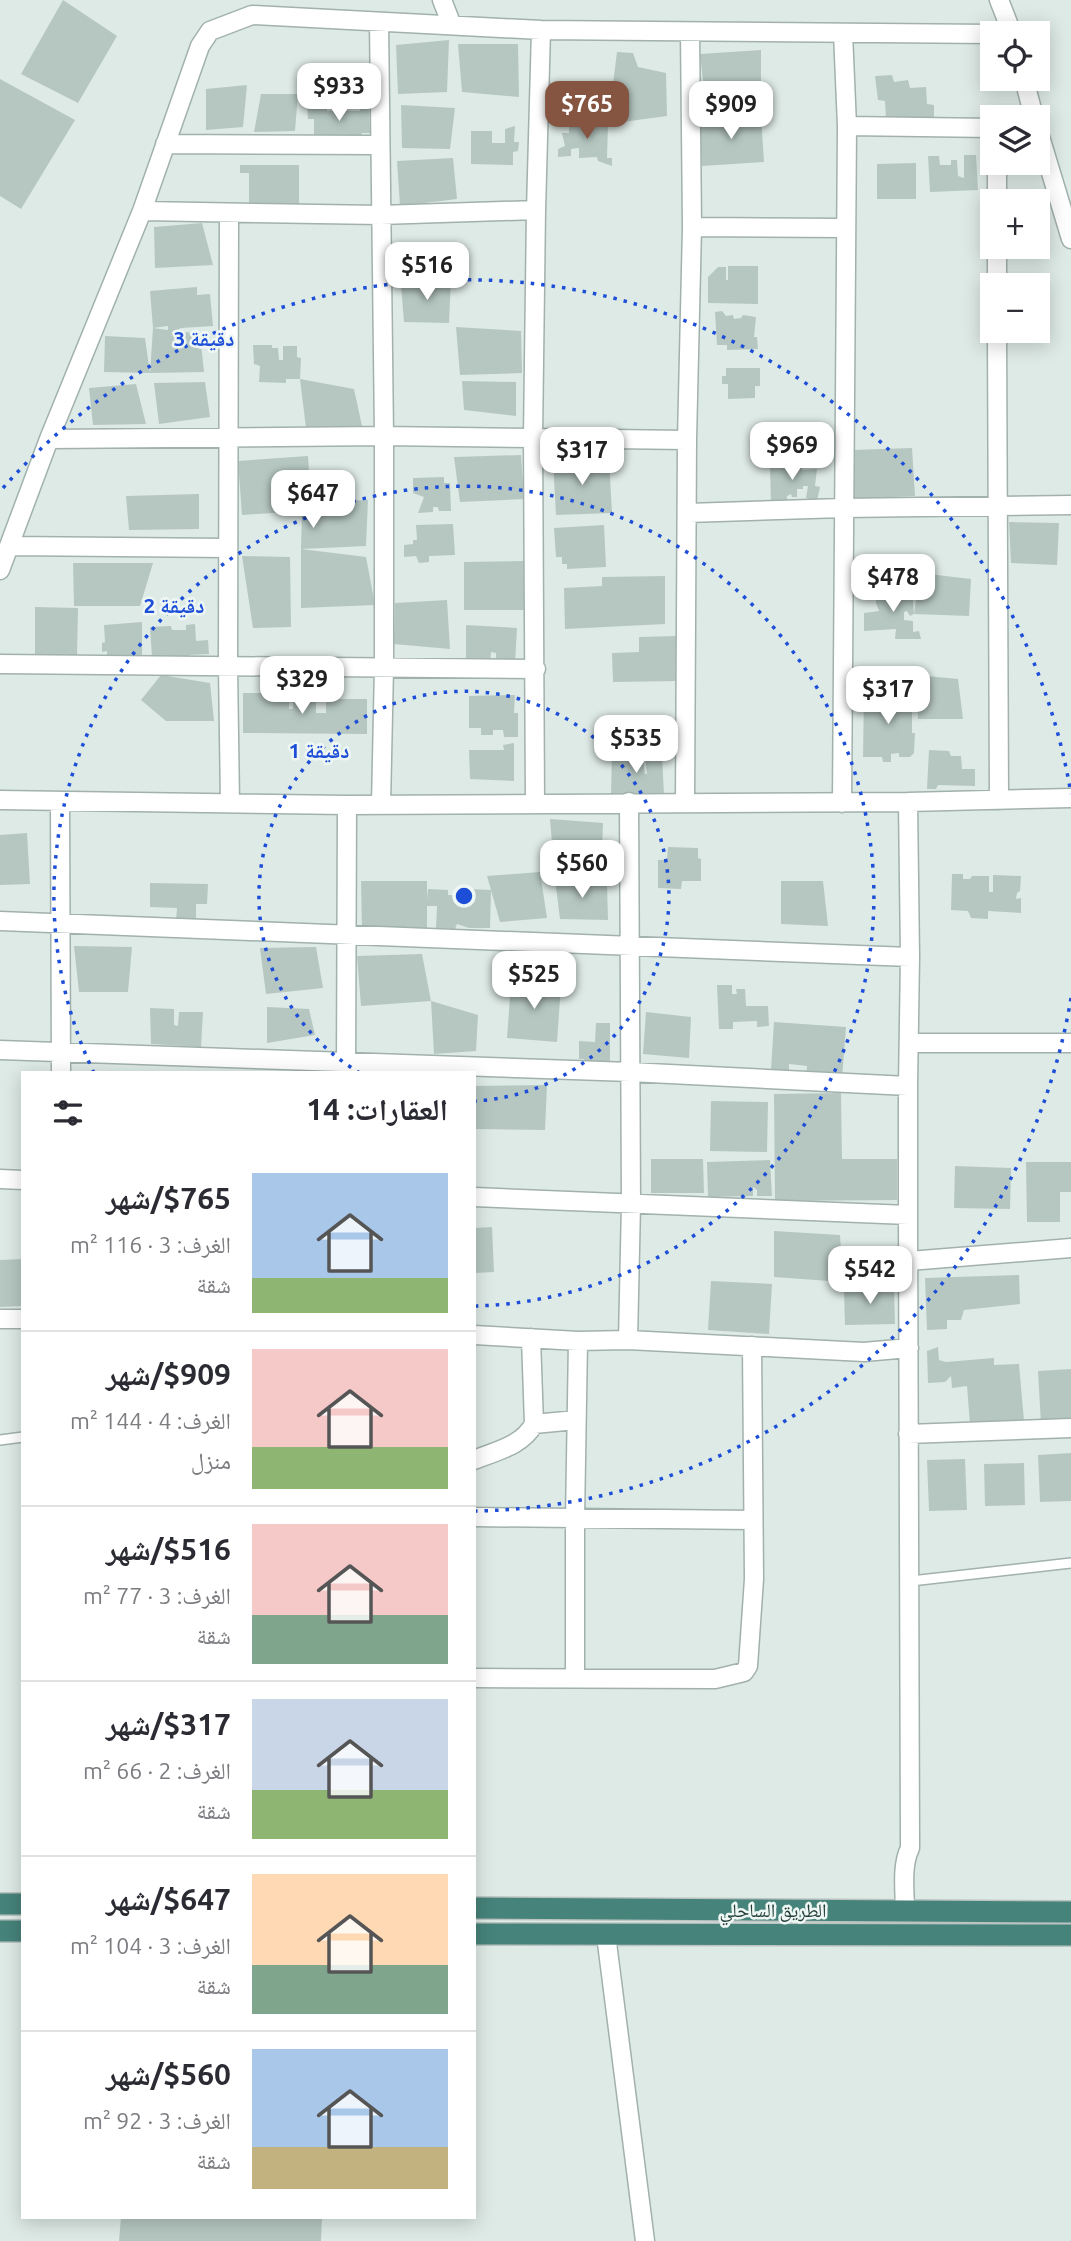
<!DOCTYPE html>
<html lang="ar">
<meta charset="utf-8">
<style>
body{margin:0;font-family:Ubuntu,"Noto Naskh Arabic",sans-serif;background:#f7f7f7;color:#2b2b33;direction:rtl;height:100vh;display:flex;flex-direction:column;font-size:26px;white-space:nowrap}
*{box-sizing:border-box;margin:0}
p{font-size:23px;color:#7c7c81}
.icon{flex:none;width:38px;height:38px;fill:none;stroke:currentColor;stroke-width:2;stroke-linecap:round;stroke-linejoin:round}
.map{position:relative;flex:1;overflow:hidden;direction:ltr}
.sheet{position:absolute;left:21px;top:1071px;width:455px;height:1148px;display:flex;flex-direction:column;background:#fff;border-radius:0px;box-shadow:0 4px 18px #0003;direction:rtl}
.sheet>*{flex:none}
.tools{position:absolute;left:980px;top:21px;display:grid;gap:14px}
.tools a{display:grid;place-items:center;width:70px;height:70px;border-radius:0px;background:#fff;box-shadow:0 4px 18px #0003;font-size:35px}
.price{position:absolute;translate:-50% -60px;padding:0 16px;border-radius:14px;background:#fff;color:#222;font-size:23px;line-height:46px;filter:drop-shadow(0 2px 4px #0008)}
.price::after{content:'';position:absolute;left:50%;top:42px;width:21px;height:16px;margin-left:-10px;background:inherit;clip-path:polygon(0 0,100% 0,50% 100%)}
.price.current{background:#855541;color:#fff}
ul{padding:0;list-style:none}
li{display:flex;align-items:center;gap:21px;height:175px;padding:0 28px}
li+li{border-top:2px solid #e1e1e2}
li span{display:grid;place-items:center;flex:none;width:196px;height:140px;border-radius:0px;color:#555}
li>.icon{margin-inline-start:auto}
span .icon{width:84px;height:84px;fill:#fffc;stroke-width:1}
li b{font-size:30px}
h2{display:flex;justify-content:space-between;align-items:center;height:84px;padding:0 28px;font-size:30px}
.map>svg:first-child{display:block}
.building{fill:#b6c7c2}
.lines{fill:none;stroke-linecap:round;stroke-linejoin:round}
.service-casing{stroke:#a1b1ad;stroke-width:12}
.minor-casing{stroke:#a1b1ad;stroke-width:21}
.trunk-casing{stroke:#bcc4c2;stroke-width:24}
.service{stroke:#fff;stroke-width:9}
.minor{stroke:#fff;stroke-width:18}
.trunk{stroke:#46837a;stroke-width:21}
.ring{fill:none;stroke:#1d4ed8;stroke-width:3.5;stroke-dasharray:3.5 7}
.labels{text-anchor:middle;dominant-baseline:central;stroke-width:5;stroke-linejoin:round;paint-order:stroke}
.street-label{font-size:19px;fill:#1f3935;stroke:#eef7f3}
.centre{fill:#1d4ed8;stroke:#eef7f3;stroke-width:3.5}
.ring-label{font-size:21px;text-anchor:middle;font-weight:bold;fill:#1d4ed8;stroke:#eef7f3;stroke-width:5;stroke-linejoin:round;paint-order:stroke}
</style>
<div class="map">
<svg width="1071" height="2241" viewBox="0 0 1071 2241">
<rect width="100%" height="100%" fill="#deeae6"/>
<path class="building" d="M63 0 117 36 78 103 21 74Z
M449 40 447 92 398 94 396 45Z
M458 44H518L519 97 462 92Z
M761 50V116L706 108 700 54Z
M617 52 633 53 638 67 666 73 667 116 608 124Z
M892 75 894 82 908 80 910 88 926 87 927 104 934 105V118L886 119 885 101 878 100 875 76Z
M0 79 75 120 21 209 0 196Z
M247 85 243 127 206 130V89Z
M261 94H298L295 131 254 132Z
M307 104H327V111H360L361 105 369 107 370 133H362L358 140 314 141V119H308Z
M401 105 455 108 450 149 402 148Z
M761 116 764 162 702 166 699 118Z
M569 122 608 124 607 158H612V166L598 161 597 157 579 158V148L571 149V156L558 157V149L565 146 562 133H569Z
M515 126 514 142H519L518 151 513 152V165L471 164V131H492V143H505V129Z
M964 155H976L978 190 930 192 928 156H939L940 165H951V160H957L958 176 964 178Z
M453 158 457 199 400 206 397 161Z
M916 163V199H877V164Z
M240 165H299V208H249V173H240Z
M202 223 213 265 155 268 154 227Z
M728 266H758V304L708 303V277L718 267H726V280H728Z
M451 279 449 323 404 322 401 285Z
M197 287V295L210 294 213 326 181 328 177 331 200 334 204 372 150 373 104 372 105 336 145 338 150 373 153 328 168 330V326L153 328 150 291Z
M722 311 726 316 733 315 734 319 741 318 743 315 756 317 754 337H757L758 349 727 350V345H717L715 312Z
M456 327 521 331 522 373 460 375Z
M253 345H272V348H278L279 360H283V346H297V357L301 358 300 379H286V383L259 382 260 366 254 364Z
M726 368H760V386H755V398L728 399V384H722V376H726Z
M300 379 354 389 362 426 306 428Z
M462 381 516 382V416L464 410Z
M205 382 210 417 159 424 154 383Z
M136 384 146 424 93 425 89 388Z
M912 448 915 496 851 499 852 450Z
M521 455 524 499 460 502 454 457Z
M308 456 311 502 368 500 366 546 301 549 366 557 375 605 301 608V549L302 511 242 515 238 461Z
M609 459 612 513 556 515 553 461Z
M802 464V470L817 469 815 486 820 487 817 501 806 498 808 486H803V489H797V497H792L791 494 787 496V503L771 504 770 465Z
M444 477V483H450L451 511H439L438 507H433V512L418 513 424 497 413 493V478Z
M199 494V529L129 530 126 496Z
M1009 522 1059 523 1057 565 1011 563Z
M453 524 455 555 429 556V562L419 563 416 556 404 557V545L413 544V540H417L416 525Z
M604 525 606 567 567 569V564H562V557H556L554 528Z
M242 556 290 557 291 627 253 628Z
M527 561 528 610H464V562Z
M73 563H153L140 606H74Z
M920 573 971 579 969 616 914 614Z
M665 576V624L565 629 564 588 602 586V577Z
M902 587 912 589 914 614 910 616 907 611 904 612V620L913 621V632L919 631 921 639H895L896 629 864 631V613L879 611 876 603V592L893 589 892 594 898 593V602H901Z
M447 600 450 649 394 644 395 603Z
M35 607 78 608 77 657 35 656Z
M142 622V659H107V651L102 652V643L105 642 104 625Z
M195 624 196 641 208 640 209 654 189 655V660L152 657 150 627 171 626 172 630H186V625Z
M466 625 517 628 515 664 496 663V653L491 652 490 665 466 667Z
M677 636 679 681 613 682 612 653 639 652V637Z
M161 675 210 683 214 721H166L141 700Z
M916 675 958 679 963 719H918Z
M243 693H289V709H293L294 701H316V713H326V699H367V734L243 733Z
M864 694 912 695V733H915L914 753 910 757H899V753L891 754V762H883L882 757H863Z
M515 695 514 713H518V737H504L503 730H493V735H481V728H469V696Z
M514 743V781L470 779 469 750H504L503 745Z
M612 750H628V757L643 759 645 774H647L645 755 662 754 664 795 635 794 634 798 611 797Z
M929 750 949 751 951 756H961L962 769H975V786L938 785 936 789H927Z
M550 819 603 823 601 873 555 879Z
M27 833 30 884 0 885V835Z
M668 847 698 848V858L701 859V881H682L681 889 658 888V860H667Z
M540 872 547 918 500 922 487 876Z
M952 874H963V879H970L972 876H989V892H993V875L1021 876 1020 891 1017 893 1016 899 1021 898V913L988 911V919L971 918 968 911 951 910Z
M555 879 607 884 608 920 560 919Z
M361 881H427V899L428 889 448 890V895L469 896V889L491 890 490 928H469L457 924 455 929 436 928 437 906H427V932L362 931Z
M781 881H823L828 926 781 924Z
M150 883 208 884 207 904H196V921H176L177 908 150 907Z
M74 946 132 947 128 992H79Z
M316 947 323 988 266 994 260 948Z
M422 954 431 1001 478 1015 476 1051 434 1054 431 1001 361 1006 357 956Z
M526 978 544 979V984L561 985 557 1042 507 1038 511 983 526 984Z
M717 985H732V994H737L736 989H745L746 1006H768L769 1026 757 1027V1021L733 1022V1029H719Z
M267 1007 309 1009 315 1035 267 1043Z
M150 1008 174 1009V1025L178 1026 179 1012H203L201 1047 151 1044Z
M646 1012 691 1017 689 1058 643 1054Z
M774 1022 846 1027 842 1078 806 1075 807 1066 789 1064V1072L771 1070Z
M596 1023H610V1065L584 1064V1059H579V1041L595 1042Z
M547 1085 545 1130 474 1129V1086Z
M841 1093 842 1159H897V1200L775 1201 774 1094Z
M711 1101 768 1102 767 1152 710 1151Z
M651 1159H703L704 1193H651Z
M770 1160 772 1196H757V1190L753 1187V1196L708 1197 707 1162Z
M1026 1162H1071V1192H1060V1222H1027Z
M955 1166 1011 1168 1010 1209 954 1208Z
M492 1227 494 1272 474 1273V1228Z
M774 1231 840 1235 843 1282 774 1277Z
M23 1259V1306L0 1307V1260Z
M1019 1275 1020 1304 964 1310 961 1320H947V1329L927 1330 925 1278Z
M711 1281 772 1284 769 1334 708 1330Z
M894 1288 895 1324 845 1325 844 1289Z
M938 1347 939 1360 946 1362 994 1358V1365L1019 1364 1024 1421 970 1425 967 1386 952 1388 951 1376 945 1382 928 1383 927 1351Z
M1071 1369V1422L1041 1424 1038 1371Z
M1071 1453V1501L1040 1502 1038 1455Z
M965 1459 967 1510 929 1511 927 1460Z
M1024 1463 1025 1505 985 1506 984 1464Z
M121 2217H322L321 2241H119Z"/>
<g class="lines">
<defs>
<path id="service" d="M0 1440 23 1437
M911 1581 1071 1563"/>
<path id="minor" d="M442 0 451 23
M999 0 1012 33
M379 22 384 436V667L381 805
M1024 79 1034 117
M847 126 992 128
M1038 130 1071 239
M165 144 379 145
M997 163V201
M142 211 380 215 536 210
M229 213 228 667 230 803
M692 227 845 228
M997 247V285
M997 331 999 800
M49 439 384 436 533 438 536 210 541 30
M688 513 843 508 1071 505
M9 546 228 548
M0 570 49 439 142 211 200 46 210 31 252 15 541 30 992 34
M0 664 536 669
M0 800 347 805
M60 802 61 1073
M685 802 687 440 692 227 690 32
M908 802 1071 798
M842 803 847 126 843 33
M535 804 533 438 687 440
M0 921 910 957
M909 1043H1071
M0 1050 630 1072 908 1086V1215
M346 1073 347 805 908 802 910 957 908 1086
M0 1179 23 1180
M474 1197 908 1215 910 1848C901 1866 905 1892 905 1912
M909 1261 1071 1248
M0 1319H23
M474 1335 578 1341 628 1340 864 1352 909 1348
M628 1340 631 1204 629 802
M534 1424 576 1420
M908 1434 1071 1428
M474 1460C496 1451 522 1446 534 1424L531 1338
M474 1517 753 1520
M474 1678 715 1679 744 1672 748 1666 754 1579 752 1346
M575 1678V1519L578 1341
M606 1935 645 2241"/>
<path id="trunk" d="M0 1904H23
M474 1908 1071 1912
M0 1931H23
M474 1934 1071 1935"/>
</defs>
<use href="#service" class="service-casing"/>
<use href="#minor" class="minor-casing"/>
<use href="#trunk" class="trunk-casing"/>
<use href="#service" class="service"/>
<use href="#minor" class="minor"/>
<use href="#trunk" class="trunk"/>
</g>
<g class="ring">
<path d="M360 1073A205 205 0 1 1 475 1101"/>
<path d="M94 1073A410 410 0 1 1 475 1306"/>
<path d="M1071 998A615 615 0 0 1 475 1511M3 488A615 615 0 0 1 1071 794"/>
</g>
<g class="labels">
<g class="street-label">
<text x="773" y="1910">الطريق الساحلي</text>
</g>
</g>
<circle cx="464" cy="896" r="10" class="centre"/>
<g class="ring-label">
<text x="204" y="346">3 دقيقة</text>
<text x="174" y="613">2 دقيقة</text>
<text x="319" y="758">1 دقيقة</text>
</g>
</svg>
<div class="tools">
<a><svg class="icon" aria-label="locate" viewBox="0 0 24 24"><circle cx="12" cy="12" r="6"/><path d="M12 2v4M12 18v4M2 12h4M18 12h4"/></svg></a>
<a><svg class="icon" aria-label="layers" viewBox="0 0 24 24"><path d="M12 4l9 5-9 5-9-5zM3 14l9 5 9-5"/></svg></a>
<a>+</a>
<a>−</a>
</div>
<b class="price" style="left:339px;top:123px">$933</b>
<b class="price current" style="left:587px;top:141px">$765</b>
<b class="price" style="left:731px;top:141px">$909</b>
<b class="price" style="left:427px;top:302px">$516</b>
<b class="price" style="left:792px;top:482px">$969</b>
<b class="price" style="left:582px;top:487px">$317</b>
<b class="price" style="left:313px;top:530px">$647</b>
<b class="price" style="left:893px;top:614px">$478</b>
<b class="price" style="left:302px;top:716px">$329</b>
<b class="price" style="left:888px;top:726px">$317</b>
<b class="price" style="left:636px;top:775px">$535</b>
<b class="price" style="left:582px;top:900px">$560</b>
<b class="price" style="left:534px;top:1011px">$525</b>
<b class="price" style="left:870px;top:1306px">$542</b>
<section class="sheet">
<h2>العقارات: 14<svg class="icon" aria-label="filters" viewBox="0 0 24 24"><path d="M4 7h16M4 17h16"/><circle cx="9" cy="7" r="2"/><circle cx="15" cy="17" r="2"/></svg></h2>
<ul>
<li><span style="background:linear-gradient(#a9c7e8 75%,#8fb573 0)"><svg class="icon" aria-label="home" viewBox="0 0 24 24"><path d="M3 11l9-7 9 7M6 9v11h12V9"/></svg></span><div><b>$765/شهر</b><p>الغرف: 3 · 116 m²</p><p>شقة</p></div></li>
<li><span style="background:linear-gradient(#f6c9c9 70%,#8fb573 0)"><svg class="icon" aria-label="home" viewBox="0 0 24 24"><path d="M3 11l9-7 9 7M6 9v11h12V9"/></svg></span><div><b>$909/شهر</b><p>الغرف: 4 · 144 m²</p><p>منزل</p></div></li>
<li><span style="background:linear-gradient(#f6c9c9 65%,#7fa58c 0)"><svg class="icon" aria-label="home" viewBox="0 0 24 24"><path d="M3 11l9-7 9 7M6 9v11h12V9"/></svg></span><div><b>$516/شهر</b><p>الغرف: 3 · 77 m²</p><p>شقة</p></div></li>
<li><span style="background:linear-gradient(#c9d6e8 65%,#8fb573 0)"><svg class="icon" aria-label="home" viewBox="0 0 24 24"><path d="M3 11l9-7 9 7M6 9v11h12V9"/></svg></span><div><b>$317/شهر</b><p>الغرف: 2 · 66 m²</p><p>شقة</p></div></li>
<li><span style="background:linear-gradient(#ffd9b3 65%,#7fa58c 0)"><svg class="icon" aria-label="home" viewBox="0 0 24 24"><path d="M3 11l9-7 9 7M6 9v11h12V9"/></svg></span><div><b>$647/شهر</b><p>الغرف: 3 · 104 m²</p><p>شقة</p></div></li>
<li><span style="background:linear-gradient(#a9c7e8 70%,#c2b280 0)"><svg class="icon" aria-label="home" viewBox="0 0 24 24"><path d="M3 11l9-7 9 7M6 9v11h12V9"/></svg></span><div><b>$560/شهر</b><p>الغرف: 3 · 92 m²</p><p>شقة</p></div></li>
</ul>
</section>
</div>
